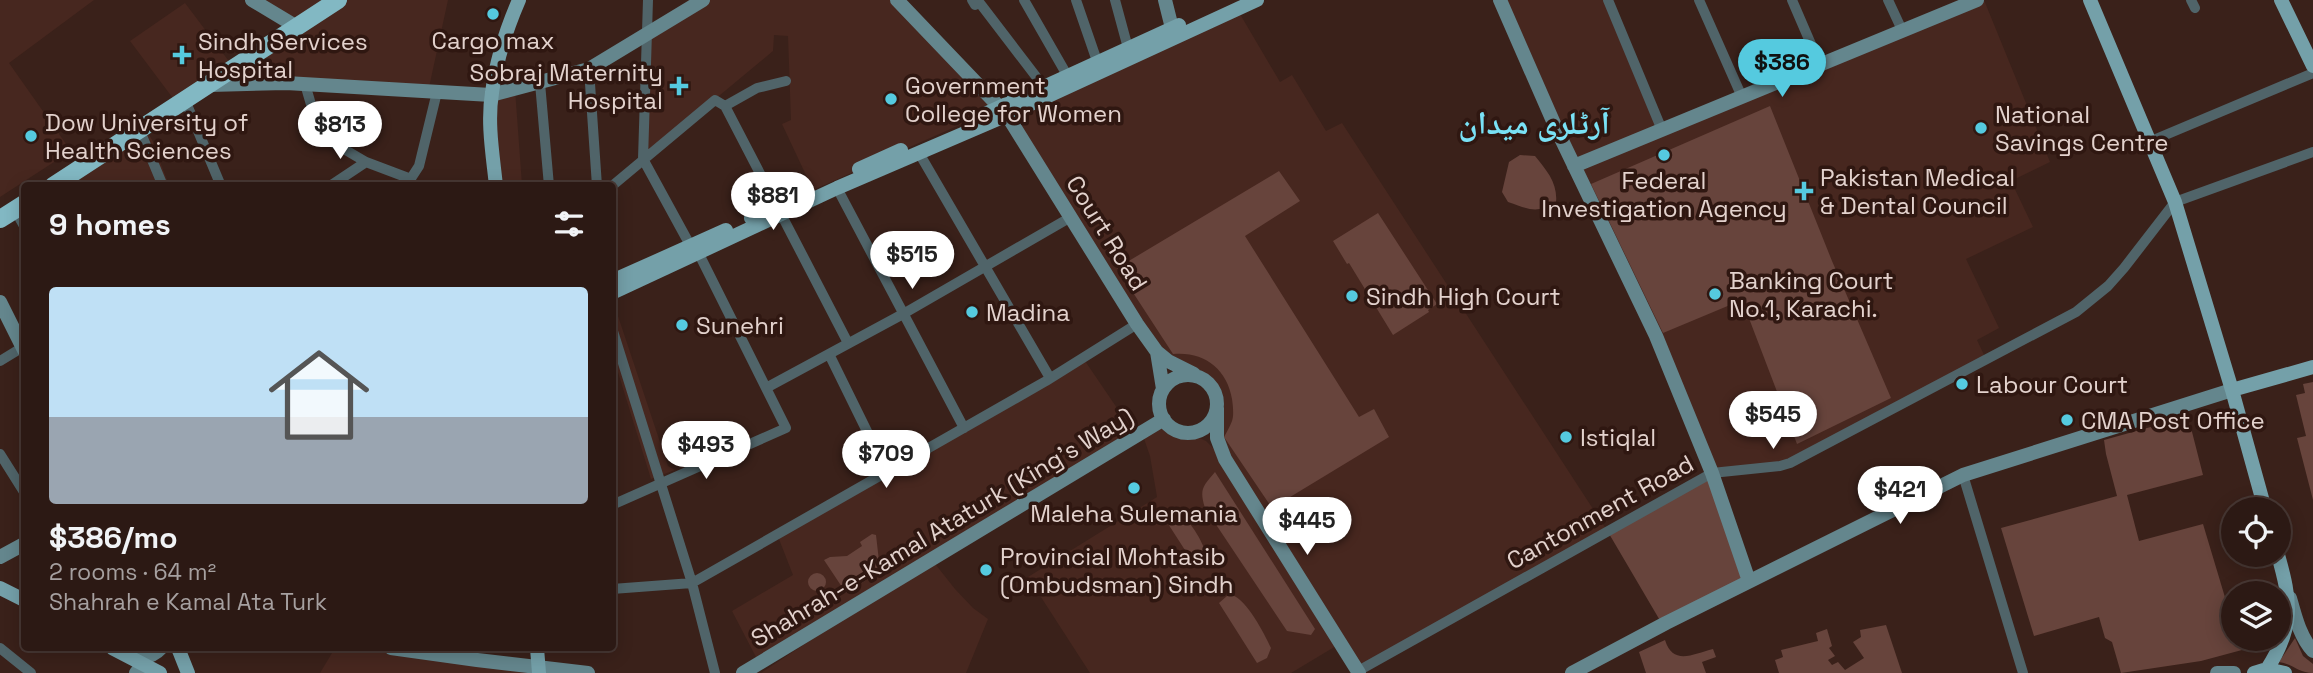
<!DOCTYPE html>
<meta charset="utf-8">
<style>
body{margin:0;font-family:"Space Grotesk","Noto Naskh Arabic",sans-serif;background:#34221d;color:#f1f3f6;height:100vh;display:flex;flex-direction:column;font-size:26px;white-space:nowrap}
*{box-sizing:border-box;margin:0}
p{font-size:23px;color:#a6a0a0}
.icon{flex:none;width:38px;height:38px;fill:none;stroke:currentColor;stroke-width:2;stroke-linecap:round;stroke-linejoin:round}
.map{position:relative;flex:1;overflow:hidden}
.side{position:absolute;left:21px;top:182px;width:595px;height:469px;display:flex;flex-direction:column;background:#2c1914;border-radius:7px;box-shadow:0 4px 18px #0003,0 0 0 2px #483834}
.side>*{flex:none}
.controls{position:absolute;left:2221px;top:497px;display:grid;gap:14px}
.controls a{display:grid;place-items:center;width:70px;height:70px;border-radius:50%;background:#2c1914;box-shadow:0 4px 18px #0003,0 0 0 2px #483834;font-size:35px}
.price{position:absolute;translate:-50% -60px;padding:0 16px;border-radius:24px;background:#fff;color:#222;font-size:23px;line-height:46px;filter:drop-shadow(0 2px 4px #0008)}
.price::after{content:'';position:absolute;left:50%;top:42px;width:21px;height:16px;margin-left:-10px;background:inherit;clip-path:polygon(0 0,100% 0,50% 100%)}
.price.on{background:#55cadf;color:#111}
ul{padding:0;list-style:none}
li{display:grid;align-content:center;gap:14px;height:371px;padding:0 28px}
li span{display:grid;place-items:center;height:217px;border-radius:7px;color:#555}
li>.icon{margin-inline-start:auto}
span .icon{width:126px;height:126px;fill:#fffc;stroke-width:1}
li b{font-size:30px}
h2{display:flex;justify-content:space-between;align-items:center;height:84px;padding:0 28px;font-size:30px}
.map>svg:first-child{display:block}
.built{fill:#47271f}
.green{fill:#67443c}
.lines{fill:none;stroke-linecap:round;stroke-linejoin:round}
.street{stroke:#506469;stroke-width:10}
.secondary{stroke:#64868d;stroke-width:14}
.primary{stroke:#74a0a9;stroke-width:14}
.highway{stroke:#82b8c3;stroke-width:18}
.poi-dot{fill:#55cadf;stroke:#2f1711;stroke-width:2.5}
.labels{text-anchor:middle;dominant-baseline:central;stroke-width:7;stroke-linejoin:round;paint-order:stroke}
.poi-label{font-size:24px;fill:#e3d2cd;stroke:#2f1711;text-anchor:start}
.street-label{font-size:24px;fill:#e3d2cd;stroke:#2f1711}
.district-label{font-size:32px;font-weight:bold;fill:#79e1f5;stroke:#2f1711}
</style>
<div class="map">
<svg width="2313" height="673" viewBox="0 0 2313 673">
<rect width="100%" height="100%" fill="#3a211a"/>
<path class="built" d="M0 0H94L9 63 71 151 0 197Z
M252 0H448L428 92 216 80 178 105 130 41 185 3 234 68 297 27Z
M688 0H897L1000 107 813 190 782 124 791 120 788 36 774 35 773 51 643 159 647 32 688 9Z
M1500 0H1608L1663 130 1977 0H1984L2050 162 2011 181 2033 227 1966 259 1999 328 1977 340 1986 359 1790 463 1712 473Z
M1237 9 1280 82 1292 75 1326 131 1342 123 1608 532 1358 670 1341 643 1291 673H1090L1028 577 1157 497 1150 456 1142 433 1163 422 1206 441 1223 458 1209 424 1215 416 1217 398 1210 383 1168 361 1007 115Z
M515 89 522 185H498L491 95Z
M145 128 158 150 157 154 169 185 53 186Z
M615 307 668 466 675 470 651 479 613 356 612 308Z
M1083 358 1136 436 757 659 732 611 793 575 777 534Z
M932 560 955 589 973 608 988 619 966 673H761Z
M335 648H391L539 673H320Z"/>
<path class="green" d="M1770 106 1832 261 1891 398 1797 444 1742 300 1663 333 1591 184Z
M1520 155 1535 156C1547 171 1558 183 1556 203 1535 214 1529 209 1508 202L1502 192 1509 162Z
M1279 171 1300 201 1245 236 1359 417 1374 409 1389 437 1272 508 1224 437C1227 432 1230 426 1232 421 1234 415 1233 406 1232 399 1227 368 1203 351 1173 354L1117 268Z
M1378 213 1437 304 1428 310 1429 312 1393 335 1349 263 1347 264 1333 241Z
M2313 382V500L2297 438 2306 436 2296 395 2305 393 2303 384Z
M2183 418 2186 425 2190 424 2203 475 2127 495 2139 541 2203 524 2233 624V639H2239L2242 650 2201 661 2121 673 2112 642 2105 638 2099 617 2034 636 2001 528 2117 496 2106 454 2104 440Z
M1215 472 1315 629 1311 635 1287 631 1205 508C1199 489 1203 486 1215 472Z
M1712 473 1749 581 1665 629 1608 532Z
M1173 512C1190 518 1199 536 1206 552L1192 561 1163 516Z
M872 534 876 535 879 561 884 569 846 593 824 560 830 557 847 556 862 546 860 542Z
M808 582a9 9 0 1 1 18 0a9 9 0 1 1-18 0Z
M1232 595C1247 600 1264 633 1271 648L1267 658 1257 663 1219 603 1227 596Z
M1886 625 1902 673H1779L1775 660 1783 657 1781 650 1818 641 1816 633 1827 629 1832 646 1829 648 1835 656 1828 660 1832 665 1838 662 1845 670 1864 658 1853 642 1861 637 1860 630Z
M2295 638 2303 656 2313 664V673C2299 673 2293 664 2279 662Z
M1665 640C1673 666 1693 654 1713 649L1716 657 1702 662 1706 673H1646L1639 652Z"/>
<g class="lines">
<path class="street" d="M648 0 643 159 690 245
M972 0 975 5 979 2 1044 87
M1024 0 1067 75
M1076 0 1097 61
M1115 0 1128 48
M1608 0 1662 130
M1699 0 1742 97
M1792 0 1820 65
M1888 0 1902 30
M2191 0 2195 8
M589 69 597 186
M540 83 549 186
M305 84 320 135 366 162 411 179
M185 100 221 186
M725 106 757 88 786 81
M140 131 163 186
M2151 141 2313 73
M919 153 1050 378
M330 186 366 162
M406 186 419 166 437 92
M612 186 715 100 725 106 848 343
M837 188 964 428
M15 210 24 226
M612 328 692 583 715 673
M829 354 887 472
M0 361 23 347
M766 388 903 314 1071 217
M0 454 24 492
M1963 475 2023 673
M612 505 786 428 698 252
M612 589 692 583 1046 381 1137 324
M0 648 31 673
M1358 671 1712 473 1780 466 1790 463 2076 312 2108 286 2124 268 2175 202 2313 152"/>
<path class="secondary" d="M252 0 297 27
M897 0 1007 115 1137 324 1157 352 1163 389
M1165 0 1172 28
M1500 0 1556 128 1656 336 1712 473 1749 581
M210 85 286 83 491 95 589 69 703 0
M1574 166 1977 0
M0 302 24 350
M1157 352 1168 361 1194 374
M1159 404a29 29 0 1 1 58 0a29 29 0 1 1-58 0Z
M1217 408V438L1225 459 1359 673
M0 557 24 544
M2290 598C2295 616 2300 637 2313 651
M126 648C137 659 151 659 161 648
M391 648 477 660 588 673
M136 673 149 656
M743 673 1164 419
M1572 673 1666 623 1963 475 2232 390
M2217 673H2234"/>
<path class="primary" d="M2090 0 2175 202 2232 390 2265 509
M2281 0 2313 66
M978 117 1179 25
M859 169 901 150
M496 186C493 156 487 123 492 93 496 61 506 30 519 0
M751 218 799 196
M612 281 726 230
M612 293 837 188 1007 115 1257 0
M2232 390 2313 367
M0 588 24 600
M112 648 160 673
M178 648 188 673
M537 648 539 673
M2267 669C2295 626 2291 601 2278 555
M2254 673 2267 669 2285 673"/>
<path class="highway" d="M53 186 338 0
M0 219 24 204"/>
</g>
<g class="poi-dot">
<circle cx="493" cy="14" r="7"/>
<path d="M178.5 44.5h7v7h7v7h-7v7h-7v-7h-7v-7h7z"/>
<path d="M675.5 75.5h7v7h7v7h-7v7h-7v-7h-7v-7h7z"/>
<circle cx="891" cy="99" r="7"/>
<circle cx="1981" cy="128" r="7"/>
<circle cx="31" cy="136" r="7"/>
<circle cx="1664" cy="155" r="7"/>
<path d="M1800.5 180.5h7v7h7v7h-7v7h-7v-7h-7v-7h7z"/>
<circle cx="1715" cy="294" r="7"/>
<circle cx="1352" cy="296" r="7"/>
<circle cx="972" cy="312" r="7"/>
<circle cx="682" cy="325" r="7"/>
<circle cx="1962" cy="384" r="7"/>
<circle cx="2067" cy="420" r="7"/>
<circle cx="1566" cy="437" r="7"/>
<circle cx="1134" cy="488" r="7"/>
<circle cx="986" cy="570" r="7"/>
</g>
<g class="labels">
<g class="poi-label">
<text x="493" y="40" text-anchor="middle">Cargo max</text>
<text x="198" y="41">Sindh Services<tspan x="198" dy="28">Hospital</tspan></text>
<text x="663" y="72" text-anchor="end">Sobraj Maternity<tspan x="663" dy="28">Hospital</tspan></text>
<text x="905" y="85">Government<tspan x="905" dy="28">College for Women</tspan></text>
<text x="1995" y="114">National<tspan x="1995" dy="28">Savings Centre</tspan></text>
<text x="45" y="122">Dow University of<tspan x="45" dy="28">Health Sciences</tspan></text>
<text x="1820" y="177">Pakistan Medical<tspan x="1820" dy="28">&amp; Dental Council</tspan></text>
<text x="1664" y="180" text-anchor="middle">Federal<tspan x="1664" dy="28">Investigation Agency</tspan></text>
<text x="1729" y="280">Banking Court<tspan x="1729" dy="28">No.1, Karachi.</tspan></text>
<text x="1366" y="296">Sindh High Court</text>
<text x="986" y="312">Madina</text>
<text x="696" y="325">Sunehri</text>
<text x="1976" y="384">Labour Court</text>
<text x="2081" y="420">CMA Post Office</text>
<text x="1580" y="437">Istiqlal</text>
<text x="1134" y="513" text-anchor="middle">Maleha Sulemania</text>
<text x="1000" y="556">Provincial Mohtasib<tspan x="1000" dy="28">(Ombudsman) Sindh</tspan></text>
</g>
<g class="street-label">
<text transform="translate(1107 233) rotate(58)">Court Road</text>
<text transform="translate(1600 512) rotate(-29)">Cantonment Road</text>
<text transform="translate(942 527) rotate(-31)">Shahrah-e-Kamal Ataturk (King's Way)</text>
</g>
<g class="district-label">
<text x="1534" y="123">آرٹلری میدان</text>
</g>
</g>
</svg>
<div class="controls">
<a><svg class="icon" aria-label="locate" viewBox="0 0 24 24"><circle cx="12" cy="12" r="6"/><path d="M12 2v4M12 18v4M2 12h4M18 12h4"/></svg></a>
<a><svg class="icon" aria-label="layers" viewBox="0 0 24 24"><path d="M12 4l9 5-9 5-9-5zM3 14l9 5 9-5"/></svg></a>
</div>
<b class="price on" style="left:1782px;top:99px">$386</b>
<b class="price" style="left:340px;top:161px">$813</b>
<b class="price" style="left:773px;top:232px">$881</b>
<b class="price" style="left:912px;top:291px">$515</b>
<b class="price" style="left:1773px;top:451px">$545</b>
<b class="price" style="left:706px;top:481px">$493</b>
<b class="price" style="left:886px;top:490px">$709</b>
<b class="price" style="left:1900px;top:526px">$421</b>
<b class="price" style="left:1307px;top:557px">$445</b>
<section class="side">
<h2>9 homes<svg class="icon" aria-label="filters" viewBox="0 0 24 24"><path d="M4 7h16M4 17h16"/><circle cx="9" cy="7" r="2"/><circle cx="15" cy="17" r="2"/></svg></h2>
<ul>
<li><span style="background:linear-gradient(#bfe0f5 60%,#9aa5b1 0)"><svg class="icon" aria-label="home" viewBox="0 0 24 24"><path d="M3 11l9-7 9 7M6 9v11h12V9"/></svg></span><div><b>$386/mo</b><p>2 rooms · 64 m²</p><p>Shahrah e Kamal Ata Turk</p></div></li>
</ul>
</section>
</div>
